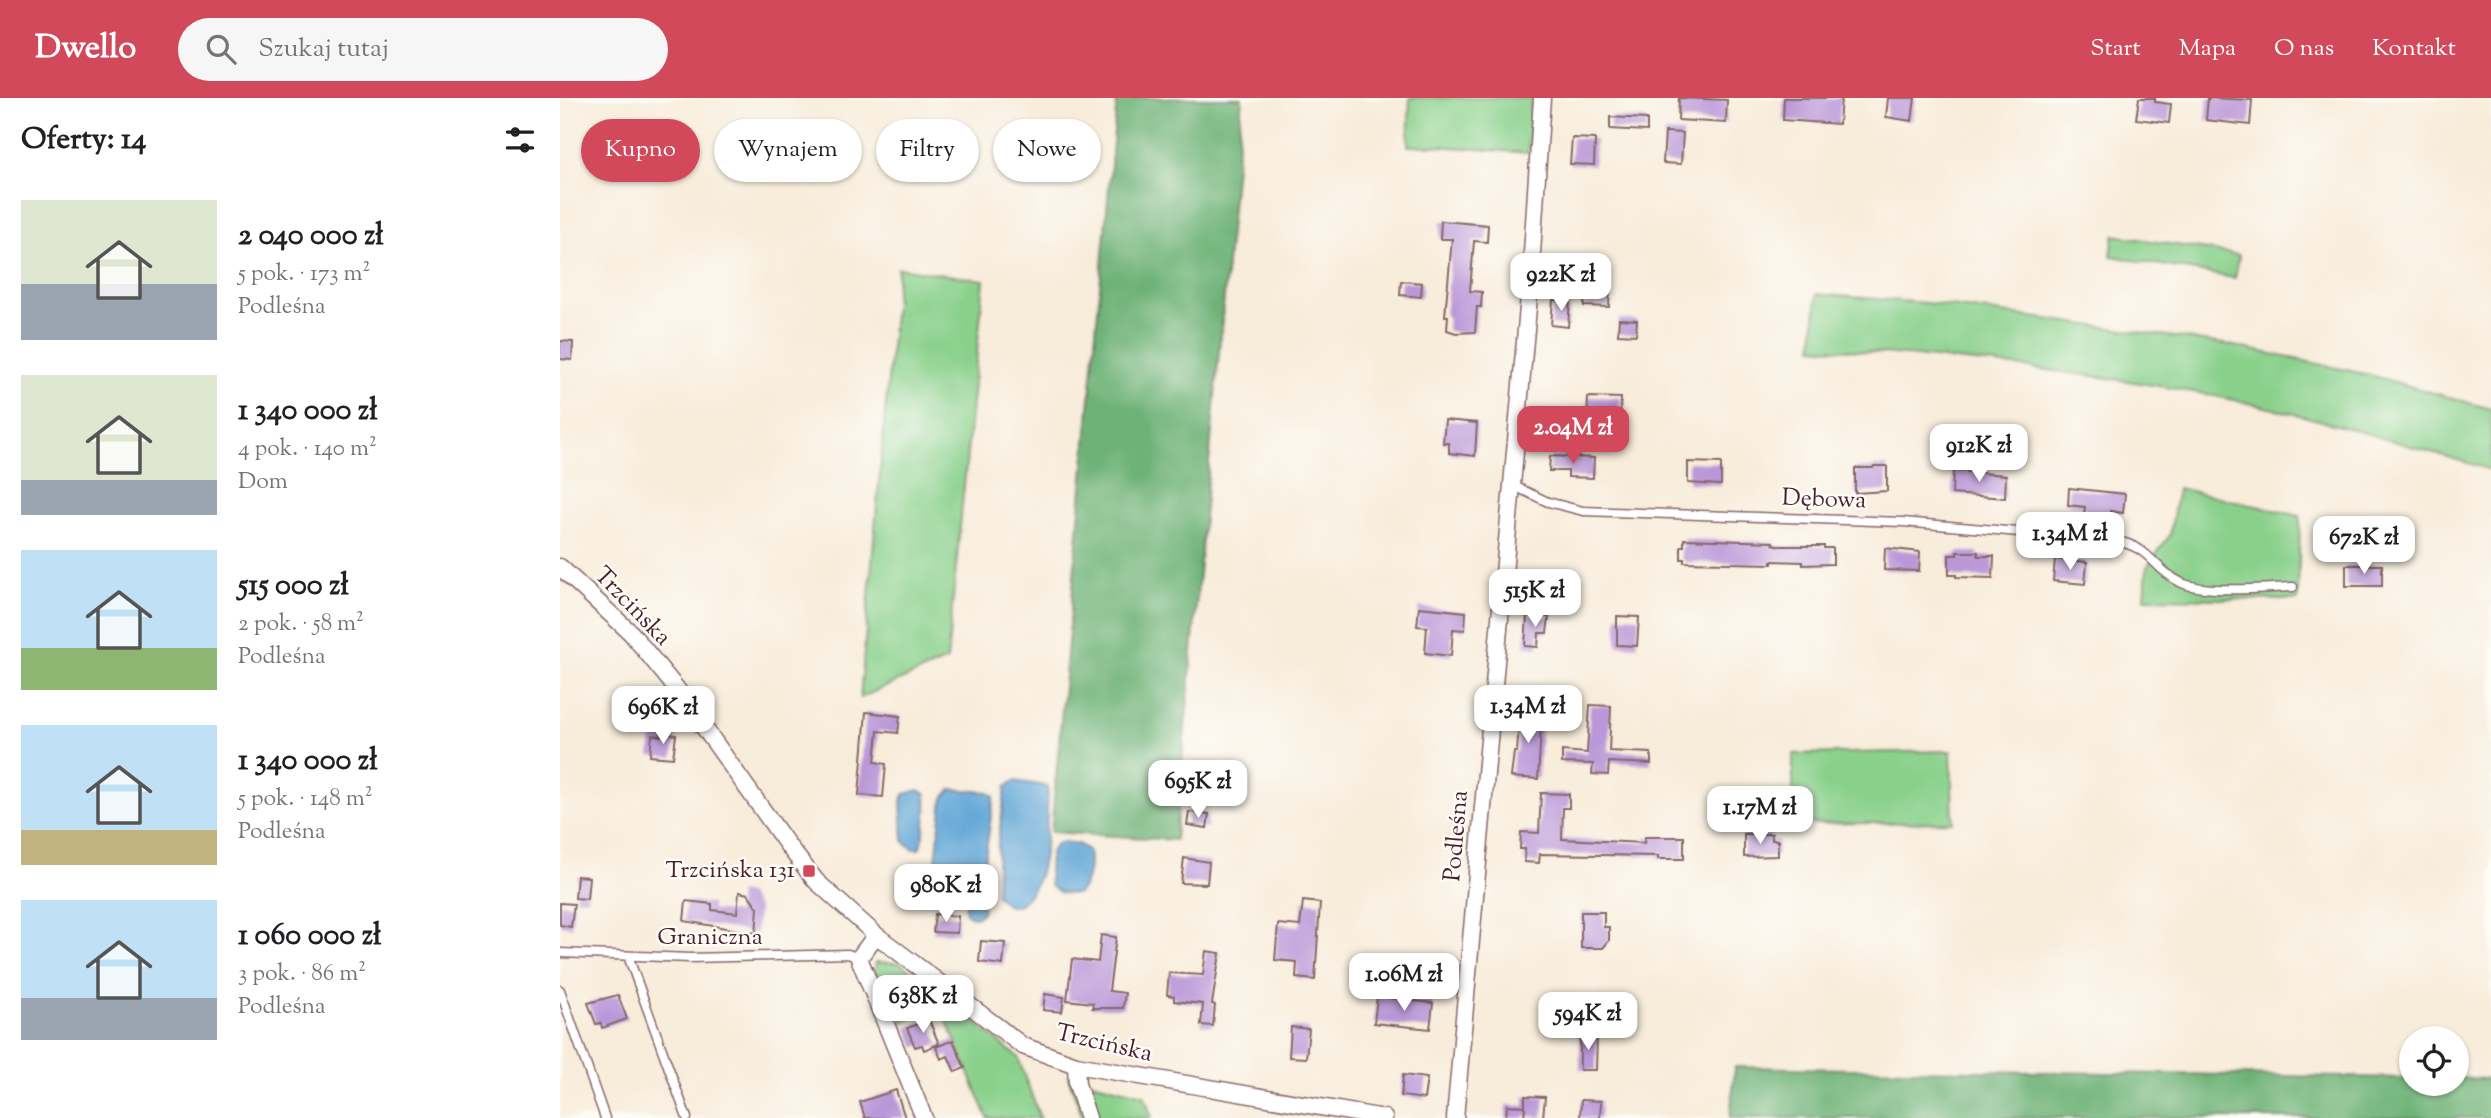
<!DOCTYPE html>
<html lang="pl">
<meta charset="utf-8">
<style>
body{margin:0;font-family:"Sorts Mill Goudy",serif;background:#f6f6f6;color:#202124;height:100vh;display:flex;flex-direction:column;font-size:26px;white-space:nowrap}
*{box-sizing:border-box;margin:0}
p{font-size:23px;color:#757577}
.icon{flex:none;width:38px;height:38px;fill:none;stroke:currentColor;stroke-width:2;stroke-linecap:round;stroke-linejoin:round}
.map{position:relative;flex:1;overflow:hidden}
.drawer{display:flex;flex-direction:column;background:#fff;width:560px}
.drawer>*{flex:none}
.hud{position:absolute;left:21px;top:21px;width:665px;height:63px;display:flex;gap:14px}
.fabs{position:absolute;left:1839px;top:928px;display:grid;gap:14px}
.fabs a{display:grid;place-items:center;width:70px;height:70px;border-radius:50%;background:#fff;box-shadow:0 2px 5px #0004;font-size:35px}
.price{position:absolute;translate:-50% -60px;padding:0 16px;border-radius:14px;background:#fff;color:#222;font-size:23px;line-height:46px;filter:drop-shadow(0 2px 4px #0008)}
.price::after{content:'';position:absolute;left:50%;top:42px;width:21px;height:16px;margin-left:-10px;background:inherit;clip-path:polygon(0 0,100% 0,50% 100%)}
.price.active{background:#d1495b;color:#fff}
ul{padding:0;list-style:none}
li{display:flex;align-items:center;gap:21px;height:175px;padding:0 21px}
li span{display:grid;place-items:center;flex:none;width:196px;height:140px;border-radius:0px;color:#555}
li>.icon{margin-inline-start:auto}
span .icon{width:84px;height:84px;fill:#fffc;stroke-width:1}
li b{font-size:30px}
h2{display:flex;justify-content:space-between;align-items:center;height:84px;padding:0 21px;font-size:30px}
.pill{padding:0 24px;border-radius:32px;background:#fff;box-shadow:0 2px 5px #0004;font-size:24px;line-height:63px}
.pill.active{background:#d1495b;color:#fff}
header{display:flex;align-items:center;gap:42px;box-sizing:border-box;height:98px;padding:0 35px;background:#d1495b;color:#fff}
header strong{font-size:33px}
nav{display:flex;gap:38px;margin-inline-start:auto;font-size:24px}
.search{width:490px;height:63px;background:#f6f6f6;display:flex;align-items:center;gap:18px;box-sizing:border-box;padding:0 24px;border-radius:38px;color:#757577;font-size:26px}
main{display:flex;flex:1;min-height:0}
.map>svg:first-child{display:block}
.green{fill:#89d08b;stroke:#6a785b;stroke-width:2}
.forest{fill:#6eb277;stroke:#5c6851;stroke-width:2}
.water{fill:#60a6d6;stroke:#556280;stroke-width:2}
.building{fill:#ba97d8}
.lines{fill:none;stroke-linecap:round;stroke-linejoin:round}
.lane-casing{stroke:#876768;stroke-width:11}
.street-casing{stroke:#876768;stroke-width:19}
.lane{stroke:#fff;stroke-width:8}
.street{stroke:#fff;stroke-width:16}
.poi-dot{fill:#d1495b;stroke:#fdfcf7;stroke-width:2.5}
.labels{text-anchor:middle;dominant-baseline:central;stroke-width:5;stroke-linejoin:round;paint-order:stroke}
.street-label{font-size:24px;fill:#4a1f2b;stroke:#fdfcf7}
.poi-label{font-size:24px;fill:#4a1f2b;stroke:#fdfcf7;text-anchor:end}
</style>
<header>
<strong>Dwello</strong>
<div class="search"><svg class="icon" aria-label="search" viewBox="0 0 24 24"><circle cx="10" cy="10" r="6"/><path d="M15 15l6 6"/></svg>Szukaj tutaj</div>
<nav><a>Start</a><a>Mapa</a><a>O nas</a><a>Kontakt</a></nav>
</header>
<main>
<section class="drawer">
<h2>Oferty: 14<svg class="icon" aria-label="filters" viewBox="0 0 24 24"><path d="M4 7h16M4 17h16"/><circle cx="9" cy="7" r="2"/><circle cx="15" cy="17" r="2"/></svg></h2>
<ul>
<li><span style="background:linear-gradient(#dfe7d0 60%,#9aa5b1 0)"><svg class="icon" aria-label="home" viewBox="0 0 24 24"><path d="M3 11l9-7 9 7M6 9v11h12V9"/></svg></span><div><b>2 040 000 zł</b><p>5 pok. · 173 m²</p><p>Podleśna</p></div></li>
<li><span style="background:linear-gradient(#dfe7d0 75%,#9aa5b1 0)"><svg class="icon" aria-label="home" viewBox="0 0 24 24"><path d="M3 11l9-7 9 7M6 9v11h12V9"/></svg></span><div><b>1 340 000 zł</b><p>4 pok. · 140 m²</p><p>Dom</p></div></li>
<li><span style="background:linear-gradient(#bfe0f5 70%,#8fb573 0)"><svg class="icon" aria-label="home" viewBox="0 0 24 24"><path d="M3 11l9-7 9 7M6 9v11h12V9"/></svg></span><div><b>515 000 zł</b><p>2 pok. · 58 m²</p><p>Podleśna</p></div></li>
<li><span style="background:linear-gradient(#bfe0f5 75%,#c2b280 0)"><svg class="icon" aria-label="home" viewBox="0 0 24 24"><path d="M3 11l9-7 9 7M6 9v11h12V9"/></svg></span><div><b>1 340 000 zł</b><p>5 pok. · 148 m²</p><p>Podleśna</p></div></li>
<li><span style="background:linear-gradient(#bfe0f5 70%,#9aa5b1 0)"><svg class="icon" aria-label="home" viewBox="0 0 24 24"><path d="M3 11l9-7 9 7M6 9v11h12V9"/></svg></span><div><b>1 060 000 zł</b><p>3 pok. · 86 m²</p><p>Podleśna</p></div></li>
</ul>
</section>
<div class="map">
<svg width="1931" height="1020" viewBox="0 0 1931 1020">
<rect width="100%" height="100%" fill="#fdfcf7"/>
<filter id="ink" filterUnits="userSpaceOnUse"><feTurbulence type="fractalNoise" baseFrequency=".0143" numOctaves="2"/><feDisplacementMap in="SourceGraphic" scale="14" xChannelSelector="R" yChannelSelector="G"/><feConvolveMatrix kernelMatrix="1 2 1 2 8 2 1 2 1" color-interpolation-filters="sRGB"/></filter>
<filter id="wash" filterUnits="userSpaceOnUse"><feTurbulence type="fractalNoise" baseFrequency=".00686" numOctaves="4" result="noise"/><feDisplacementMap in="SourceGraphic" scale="28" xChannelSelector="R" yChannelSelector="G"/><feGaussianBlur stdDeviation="1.57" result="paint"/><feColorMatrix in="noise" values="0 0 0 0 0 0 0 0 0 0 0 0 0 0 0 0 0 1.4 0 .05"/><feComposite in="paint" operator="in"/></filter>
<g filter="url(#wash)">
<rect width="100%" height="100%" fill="#f8ecda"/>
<path class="green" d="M850 0H971L968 55 877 48H848Z
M1554 137 1679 157 1675 180 1551 158Z
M338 170 424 182 387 562 300 600Z
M1257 196 1377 206 1665 246 1810 277 1931 311V372C1836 344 1741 314 1644 296 1515 272 1384 260 1253 249Z
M1618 390 1740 418 1738 502 1585 500 1587 469 1610 437Z
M1391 653 1393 724 1233 726V656Z
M316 864 340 865 458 959 480 1020H428L381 909 333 927 313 880Z
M508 978 584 997 592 1020H523Z"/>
<path class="forest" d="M557 0H682L615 742 491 734Z
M1175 969 1851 980 1852 985H1897V980L1931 981V1020H1170Z"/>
<path class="water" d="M454 683 488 688C486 722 490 778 464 802 461 806 455 809 449 808 445 806 440 800 436 797L438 742 446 689Z
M392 691 427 694 434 698 422 781 417 787 393 788 383 784 376 763 383 700Z
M359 692 366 696C367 715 366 734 359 751H353L343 743 341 704 344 696Z
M503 744 518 746 528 752C530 766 529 786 517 796L501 795 490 788 489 766 491 754 496 746Z
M405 810a9 9 0 1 1 18 0a9 9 0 1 1-18 0Z"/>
<g id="blocks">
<path class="building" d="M1119 0 1167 2 1166 25 1118 22Z
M1224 0H1281L1279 26 1223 22Z
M1328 0H1355L1352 23 1326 19Z
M1579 0H1595V4L1611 6 1609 25 1576 21Z
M1648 0 1692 2 1690 27 1646 22Z
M1050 19 1087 21V33L1050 31Z
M1105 34 1123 35 1121 66 1103 65Z
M1012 40 1035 41 1034 67 1010 66Z
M881 123 928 127 927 144 914 143 910 193 922 194 921 209H917L915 234 896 235 887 232 888 218H885L892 141H880Z
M841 183 862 185 861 199 840 197Z
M1025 187 1050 188 1049 209 1024 208Z
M993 202 1010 203 1008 229 991 227Z
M1059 221 1077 222 1076 237 1058 236Z
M0 243 13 244 12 262 0 261Z
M1028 299 1061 300 1060 329 1047 328V333L1027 332Z
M885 322 917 325 915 358 889 355V345H883Z
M990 358 1034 360 1033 380 1008 379V373H989Z
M1128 364 1161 365V387L1128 385Z
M1314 368H1327V393L1295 395V370H1313Z
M1393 373 1446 377 1445 400 1392 396Z
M1509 390 1565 396 1563 415 1550 413V420L1524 417 1525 409 1508 407Z
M1124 441 1213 444V446L1221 448H1264V450H1273V466L1243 467V464L1212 463V466L1124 464V461H1121V448H1124Z
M1325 450 1360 454 1359 473 1324 472Z
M1397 454H1418V458H1434L1433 480 1396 479V477H1389V457H1397Z
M1495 461 1527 464 1525 486 1493 483Z
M1786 467H1822V488H1786Z
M859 509 906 514 905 532 893 531 891 558 865 555 867 529 857 528Z
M967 517 989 519 987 535H979L978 549 965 548Z
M1057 518 1079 519 1077 548 1057 547Z
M1030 607 1051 608 1049 653 1091 655V666L1049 664 1048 677 1032 676 1033 666 1002 665V653L1027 655Z
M960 610 982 612 978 681 951 679 954 654H957Z
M306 614 340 618 338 635 318 633 315 664 326 666 323 699 299 697Z
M101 635 116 637 113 660 90 658 92 637 101 638Z
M981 695 1009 696V710H1003L1002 741 1084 745 1085 739H1124V761H1098V758L980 756 979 765 964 764 965 751H960L961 734 979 735Z
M629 714 649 716 647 730 627 727Z
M1184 736H1212V742H1218V758L1184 759Z
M624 760 649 764 647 786 621 785Z
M17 778 29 779 27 801 15 800Z
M179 794 188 796 198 810 196 835 124 823 126 803 152 806V812L177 815Z
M743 803 760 805 755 882 736 880 737 864 715 862 718 826 740 828Z
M0 805 14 806 11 829 0 827Z
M1021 814H1044V829H1049V843L1043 850H1021Z
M375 816 398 818 397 835 373 834Z
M541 837 556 839 549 893 565 895 563 910H532L533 905 507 902 512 861 538 864Z
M421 843 445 845 443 867 419 864Z
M646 853 660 855 652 906 655 907 653 928 641 927 643 906 614 903V898L607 897 609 875 643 877Z
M485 896 504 899 502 914 483 912Z
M58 897 67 921 42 930 41 925 36 926 28 905Z
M817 899 873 905 870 931 814 925Z
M369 922 379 946 364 952 362 947 355 949 347 930Z
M731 929 749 931 746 960 729 959Z
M1020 936H1037L1036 972H1020Z
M393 942 405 970 395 974 388 958 381 961 376 949Z
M843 977 867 980 864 1001 841 998Z
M336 992 345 1020H305L300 1004Z
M965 998 985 999 983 1019 964 1018 965 1009 964 1020H946L947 1007 965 1008Z
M1021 1002 1041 1003 1040 1020H1020Z"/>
</g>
</g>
<g filter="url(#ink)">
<use href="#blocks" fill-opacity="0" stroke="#876768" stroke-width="2"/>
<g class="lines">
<defs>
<path id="lane" d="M952 387 988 404 1023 413 1343 424 1552 442C1593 449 1590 469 1620 484 1642 496 1706 490 1733 489
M0 855 130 860 288 856 299 860
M68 858 127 1020
M0 892 45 1020"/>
<path id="street" d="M0 469 71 535 116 590 229 749 256 783 316 837 463 948 516 967 824 1020
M316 837 299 860 364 1020
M516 967 517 986 528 1020
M895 1020 970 187 982 0"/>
</defs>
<use href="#lane" class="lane-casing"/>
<use href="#street" class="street-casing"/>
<use href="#lane" class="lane"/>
<use href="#street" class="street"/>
</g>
</g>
<rect class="poi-dot" x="242" y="766" width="14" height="14" rx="3.5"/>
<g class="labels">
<g class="street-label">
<text transform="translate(1264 402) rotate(2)">Dębowa</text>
<text transform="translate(72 509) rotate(46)">Trzcińska</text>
<text transform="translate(897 738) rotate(-85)">Podleśna</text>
<text x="150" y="840">Graniczna</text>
<text transform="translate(544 946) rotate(13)">Trzcińska</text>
</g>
<g class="poi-label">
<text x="235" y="773">Trzcińska 131</text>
</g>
</g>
</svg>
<div class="fabs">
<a><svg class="icon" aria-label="locate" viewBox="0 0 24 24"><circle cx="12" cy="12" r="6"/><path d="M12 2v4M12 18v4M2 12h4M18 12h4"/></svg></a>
</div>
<b class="price" style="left:1001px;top:215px">922K zł</b>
<b class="price active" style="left:1013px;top:368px">2.04M zł</b>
<b class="price" style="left:1419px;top:386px">912K zł</b>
<b class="price" style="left:1510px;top:474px">1.34M zł</b>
<b class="price" style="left:1804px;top:478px">672K zł</b>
<b class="price" style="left:975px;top:531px">515K zł</b>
<b class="price" style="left:968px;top:647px">1.34M zł</b>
<b class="price" style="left:103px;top:648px">696K zł</b>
<b class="price" style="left:638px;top:722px">695K zł</b>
<b class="price" style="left:1200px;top:748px">1.17M zł</b>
<b class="price" style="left:386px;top:826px">980K zł</b>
<b class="price" style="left:844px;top:915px">1.06M zł</b>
<b class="price" style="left:363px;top:937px">638K zł</b>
<b class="price" style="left:1028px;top:954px">594K zł</b>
<div class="hud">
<a class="pill active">Kupno</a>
<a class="pill">Wynajem</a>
<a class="pill">Filtry</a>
<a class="pill">Nowe</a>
</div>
</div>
</main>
